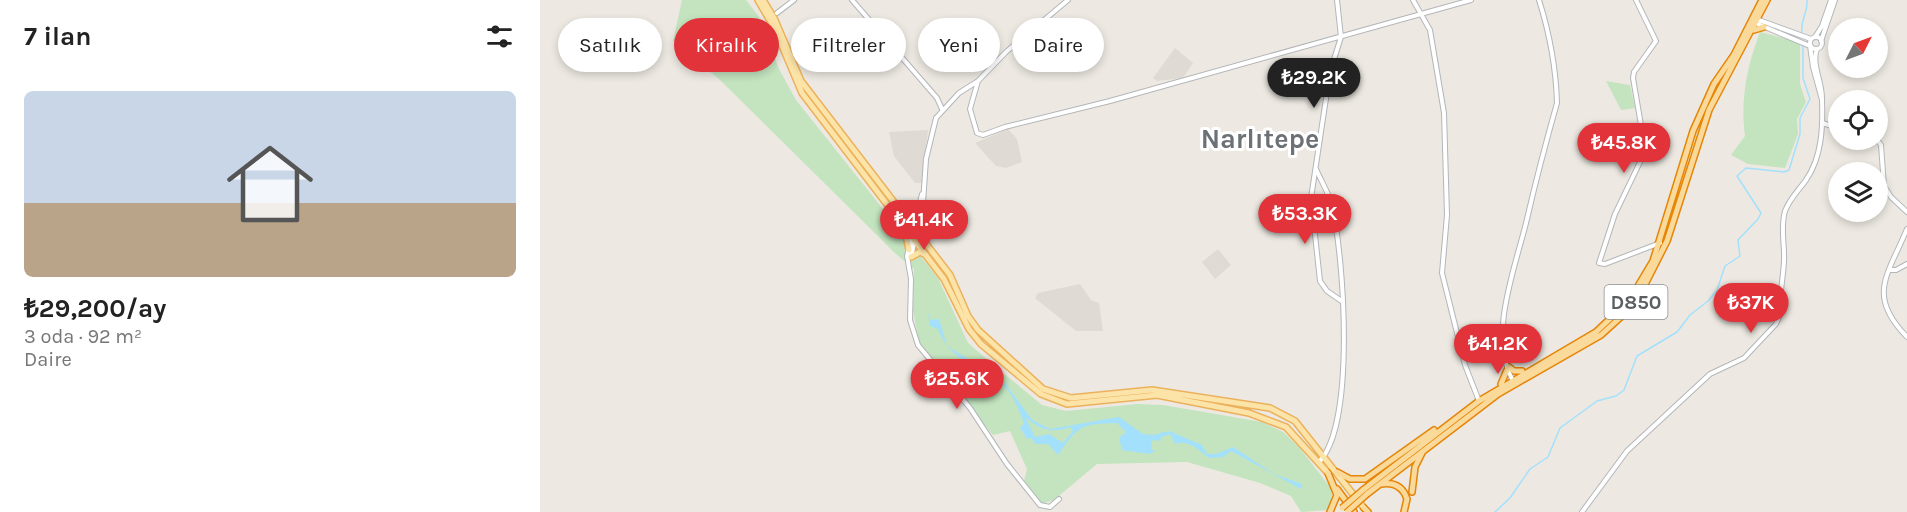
<!DOCTYPE html>
<html lang="tr">
<meta charset="utf-8">
<style>
body{margin:0;font-family:Karla,sans-serif;background:#f6f6f6;color:#222;height:100vh;display:flex;flex-direction:column;font-size:22px;white-space:nowrap}
*{box-sizing:border-box;margin:0}
p{font-size:20px;color:#767676}
.icon{flex:none;width:33px;height:33px;fill:none;stroke:currentColor;stroke-width:2;stroke-linecap:round;stroke-linejoin:round}
.map{position:relative;flex:1;overflow:hidden}
.details{display:flex;flex-direction:column;background:#fff;width:540px}
.details>*{flex:none}
.top-card{position:absolute;left:18px;top:18px;width:570px;height:54px;display:flex;gap:12px}
.needle{width:39px;rotate:48deg}
.controls{position:absolute;left:1288px;top:18px;display:grid;gap:12px}
.controls a{display:grid;place-items:center;width:60px;height:60px;border-radius:50%;background:#fff;box-shadow:0 3px 9px #0003;font-size:30px}
.price{position:absolute;translate:-50% -51px;padding:0 14px;border-radius:21px;background:#e2323a;color:#fff;font-size:20px;line-height:39px;filter:drop-shadow(0 2px 3px #0008)}
.price::after{content:'';position:absolute;left:50%;top:36px;width:18px;height:14px;margin-left:-9px;background:inherit;clip-path:polygon(0 0,100% 0,50% 100%)}
.price.current{background:#222;color:#fff}
ul{padding:0;list-style:none}
li{display:grid;align-content:center;gap:12px;height:318px;padding:0 24px}
li+li{border-top:2px solid #e0e0e0}
li span{display:grid;place-items:center;height:186px;border-radius:9px;color:#555}
li>.icon{margin-inline-start:auto}
span .icon{width:108px;height:108px;fill:#fffc;stroke-width:1}
li b{font-size:26px}
h2{display:flex;justify-content:space-between;align-items:center;height:72px;padding:0 24px;font-size:26px}
.tag{padding:0 21px;border-radius:27px;background:#fff;box-shadow:0 3px 9px #0003;font-size:21px;line-height:54px}
.tag.current{background:#e2323a;color:#fff}
main{display:flex;flex:1;min-height:0}
.map>svg:first-child{display:block}
.education{fill:#dfdad3}
.green{fill:#c3e4bf}
.water{fill:#a3e0fc;fill-rule:evenodd}
.lines{fill:none;stroke-linecap:round;stroke-linejoin:round}
.stream{stroke:#a3e0fc;stroke-width:1.5}
.tertiary-casing{stroke:#b3b6b9;stroke-width:6}
.secondary-casing{stroke:#b4b8bc;stroke-width:6}
.primary-casing{stroke:#ecb15c;stroke-width:8}
.trunk-casing{stroke:#e68508;stroke-width:8}
.tertiary{stroke:#fff;stroke-width:4}
.secondary{stroke:#fff;stroke-width:4}
.primary{stroke:#fce4a8;stroke-width:5}
.trunk{stroke:#fada9a;stroke-width:5}
.trunk-bridge-casing{stroke:#e68508;stroke-width:8;stroke-linecap:butt}
.trunk-bridge{stroke:#fada9a;stroke-width:5}
.labels{text-anchor:middle;dominant-baseline:central;stroke-width:6;stroke-linejoin:round;paint-order:stroke}
.shield{fill:#fff;stroke:#8c8f91;stroke-width:1.5}
.shield-label{font-size:20px;font-weight:bold;fill:#5a5f62}
.district-label{font-size:27px;font-weight:bold;fill:#6b7174;stroke:#fff}
</style>
<main>
<section class="details">
<h2>7 ilan<svg class="icon" aria-label="filters" viewBox="0 0 24 24"><path d="M4 7h16M4 17h16"/><circle cx="9" cy="7" r="2"/><circle cx="15" cy="17" r="2"/></svg></h2>
<ul>
<li><span style="background:linear-gradient(#c9d6e8 60%,#b9a48a 0)"><svg class="icon" aria-label="home" viewBox="0 0 24 24"><path d="M3 11l9-7 9 7M6 9v11h12V9"/></svg></span><div><b>₺29,200/ay</b><p>3 oda · 92 m²</p><p>Daire</p></div></li>
</ul>
</section>
<div class="map">
<svg width="1367" height="512" viewBox="0 0 1367 512">
<rect width="100%" height="100%" fill="#ede9e2"/>
<path class="education" d="M635 48 653 63 643 78 617 81 613 78Z
M468 129 477 139 482 162 466 168 456 166 435 143Z
M388 130 382 183H375L354 156 349 132Z
M678 249 691 265 675 279 662 262Z
M540 284 551 300 559 303 563 331H536L495 298 498 293Z"/>
<path class="green" d="M142 0H206L223 22 238 67 256 100 398 278 428 343 462 372 502 405 526 411 597 404 623 405 722 422 743 432 758 446 790 487 792 494 789 510 761 512 751 496 720 483 647 462 557 464 514 500 501 504 484 481 487 469 470 431 453 435 380 347 373 311 374 269 356 254 179 79 133 41Z
M1220 32 1255 41 1260 45V84L1266 102 1257 119 1258 134 1245 168 1208 164 1191 155 1205 136C1200 100 1207 66 1220 32Z
M1066 81 1090 85 1095 108 1081 110Z"/>
<path class="water" d="M388 313 391 320 399 319 407 346 464 382 492 420 510 429 579 417 603 434 613 435 629 431 662 445 667 454H676L693 447 734 474 762 484 761 489 691 451 683 457 669 458C658 450 649 439 635 444L630 434 621 437 620 441 612 440 611 449 615 451 609 454 582 450 579 438 586 432 577 423C540 424 539 425 518 455L508 444H496L491 438 487 439 480 428 484 424C480 411 471 391 461 383 435 362 411 363 398 329L390 326ZM485 417C499 429 511 434 530 427L533 431 523 443 509 434 495 437Z"/>
<g class="lines">
<path class="stream" d="M1262 32C1260 20 1268 13 1267 0
M955 512 970 498 990 469 1008 457 1020 428 1057 401 1076 396 1084 390 1097 356 1137 332 1150 315 1168 301 1177 290 1185 266 1200 256 1198 240 1218 219 1221 213 1197 176 1206 168 1244 172 1249 170 1260 134V118L1270 99 1263 78V44"/>
<defs>
<path id="tertiary" d="M312 0 397 98 402 109
M797 0 801 37 790 72 771 198 780 281 787 291 803 302
M873 0 890 30 904 113 907 215 902 273 925 365 939 401
M1096 0 1116 41 1094 72 1093 78 1101 125V160L1075 214 1059 263 1065 264 1120 243
M237 13 254 0
M1275 37 1282 26 1291 0
M1281 41 1295 0
M438 81 430 109 437 133 443 135 465 127 570 101 931 0
M776 169C781 181 789 193 792 206 804 257 816 424 779 462
M382 194 367 256 371 279 370 320 378 345 430 408 467 464 500 505 510 507 519 499
M371 257 383 203 386 159 396 118 419 93 438 81 466 52 528 0
M1350 270H1356L1367 264
M973 381C947 336 976 266 987 219 996 180 1006 142 1017 103 1016 67 1010 35 999 0
M1042 512 1087 451 1170 374 1204 358 1236 324 1239 317C1239 298 1243 280 1244 261 1245 244 1240 229 1245 211 1250 198 1259 190 1266 180 1282 157 1283 127 1282 100"/>
<path id="secondary" d="M1216 19 1271 39
M1213 22 1270 46 1273 67 1282 100C1283 83 1271 64 1277 49
M1270 43a6 6 0 1 1 12 0a6 6 0 1 1-12 0Z
M1282 123 1299 128
M1337 140 1341 145 1344 186 1351 197 1367 212
M1367 229C1348 275 1326 295 1367 337"/>
<path id="primary" d="M218 0 235 29 262 93 404 279 429 329 441 344 501 394 527 404 617 395 709 413 746 427 788 473
M223 0 234 18 261 81 410 275 428 316 438 330 503 389 531 398 612 390 730 408 755 421 824 508
M381 214 385 238
M366 215 370 216 377 212
M365 230 369 250
M371 257 380 252 386 255"/>
<path id="trunk" d="M1214 30 1224 27
M969 367 974 371H982
M961 384 967 370
M797 472 810 479H825L894 430
M788 473 797 495 790 512
M841 484C854 482 863 487 867 499L864 512
M797 489 814 512
M823 490 939 401 1056 332 1089 301 1113 261 1153 131 1174 84 1194 55 1222 0
M872 492 875 467 883 451
M827 494 958 394 1061 335 1095 304 1127 241 1169 110 1227 0
M824 508 828 512"/>
</defs>
<use href="#tertiary" class="tertiary-casing"/>
<use href="#secondary" class="secondary-casing"/>
<use href="#primary" class="primary-casing"/>
<use href="#trunk" class="trunk-casing"/>
<use href="#tertiary" class="tertiary"/>
<use href="#secondary" class="secondary"/>
<use href="#primary" class="primary"/>
<use href="#trunk" class="trunk"/>
<defs>
<path id="trunk-bridge" d="M802 508 823 490
M808 511 827 494"/>
</defs>
<use href="#trunk-bridge" class="trunk-bridge-casing"/>
<use href="#trunk-bridge" class="trunk-bridge"/>
</g>
<g class="labels">
<rect class="shield" x="1064.5" y="285" width="63" height="34" rx="4.5"/>
<g class="shield-label">
<text x="1096" y="302">D850</text>
</g>
<g class="district-label">
<text x="720" y="139">Narlıtepe</text>
</g>
</g>
</svg>
<div class="controls">
<a><svg class="needle" viewBox="-14 -14 28 28"><path d="M0-13l5 13h-10z" fill="#e53935"/><path d="M0 13l5-13h-10z" fill="#767676"/></svg></a>
<a><svg class="icon" aria-label="locate" viewBox="0 0 24 24"><circle cx="12" cy="12" r="6"/><path d="M12 2v4M12 18v4M2 12h4M18 12h4"/></svg></a>
<a><svg class="icon" aria-label="layers" viewBox="0 0 24 24"><path d="M12 4l9 5-9 5-9-5zM3 14l9 5 9-5"/></svg></a>
</div>
<b class="price current" style="left:774px;top:109px">₺29.2K</b>
<b class="price" style="left:1084px;top:174px">₺45.8K</b>
<b class="price" style="left:765px;top:245px">₺53.3K</b>
<b class="price" style="left:384px;top:251px">₺41.4K</b>
<b class="price" style="left:1211px;top:334px">₺37K</b>
<b class="price" style="left:958px;top:375px">₺41.2K</b>
<b class="price" style="left:417px;top:410px">₺25.6K</b>
<div class="top-card">
<a class="tag">Satılık</a>
<a class="tag current">Kiralık</a>
<a class="tag">Filtreler</a>
<a class="tag">Yeni</a>
<a class="tag">Daire</a>
</div>
</div>
</main>
